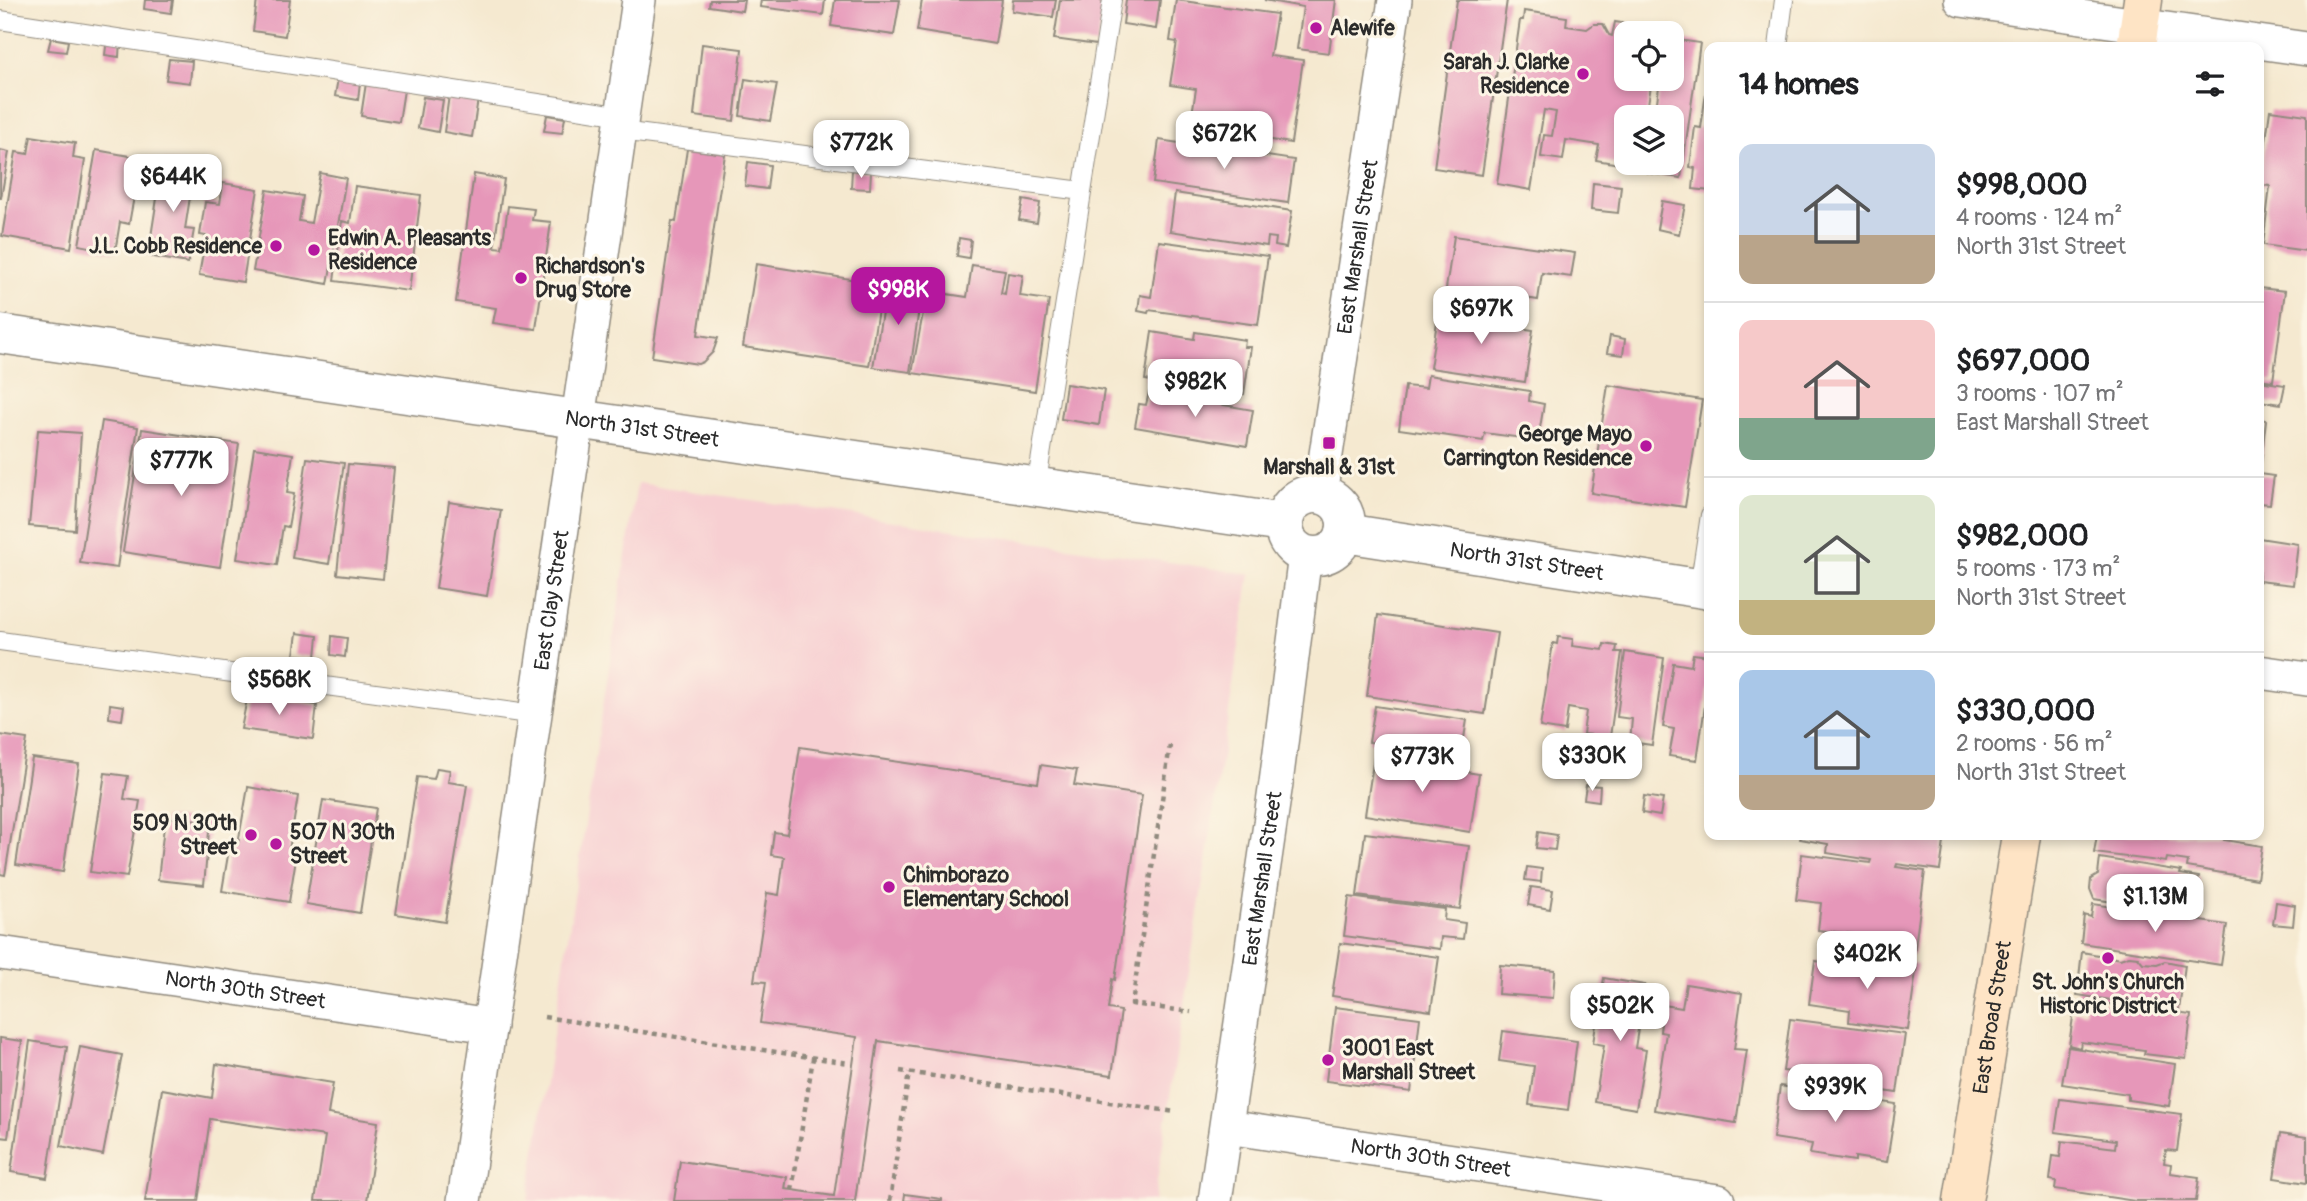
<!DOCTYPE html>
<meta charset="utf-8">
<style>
body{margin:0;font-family:Pangolin,sans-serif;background:#f6f6f6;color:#202124;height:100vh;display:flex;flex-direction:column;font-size:26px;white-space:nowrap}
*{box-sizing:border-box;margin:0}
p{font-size:23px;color:#757577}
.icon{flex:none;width:38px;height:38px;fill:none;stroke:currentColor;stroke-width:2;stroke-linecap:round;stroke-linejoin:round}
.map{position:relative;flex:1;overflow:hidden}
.details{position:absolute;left:1704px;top:42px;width:560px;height:798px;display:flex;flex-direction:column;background:#fff;border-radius:14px;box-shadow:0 4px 10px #0003}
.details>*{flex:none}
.buttons{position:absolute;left:1614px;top:21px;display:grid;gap:14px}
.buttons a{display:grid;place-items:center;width:70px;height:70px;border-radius:14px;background:#fff;box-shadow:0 4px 10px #0003;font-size:35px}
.price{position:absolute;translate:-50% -60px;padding:0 16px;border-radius:14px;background:#fff;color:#222;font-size:23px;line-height:46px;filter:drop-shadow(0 2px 4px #0008)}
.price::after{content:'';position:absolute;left:50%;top:42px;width:21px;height:16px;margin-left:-10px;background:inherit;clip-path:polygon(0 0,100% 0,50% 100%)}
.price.current{background:#b5179e;color:#fff}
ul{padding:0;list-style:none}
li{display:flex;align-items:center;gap:21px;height:175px;padding:0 35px}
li+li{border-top:2px solid #e0e0e0}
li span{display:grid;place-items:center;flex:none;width:196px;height:140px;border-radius:14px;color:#555}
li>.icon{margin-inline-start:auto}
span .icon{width:84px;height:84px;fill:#fffc;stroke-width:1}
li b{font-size:30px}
h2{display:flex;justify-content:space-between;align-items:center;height:84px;padding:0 35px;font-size:30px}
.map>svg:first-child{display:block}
.built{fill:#f7cfd2}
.building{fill:#e697b9}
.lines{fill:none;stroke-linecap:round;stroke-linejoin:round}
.service-casing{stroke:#908a7e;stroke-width:20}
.minor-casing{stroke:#908a7e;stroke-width:36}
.tertiary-casing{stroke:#908a7e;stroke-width:41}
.secondary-casing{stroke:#908a7e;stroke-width:41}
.path{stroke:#908a7e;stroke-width:4.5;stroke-dasharray:5 5;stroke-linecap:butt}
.service{stroke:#fff;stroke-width:18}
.minor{stroke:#fff;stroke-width:33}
.tertiary{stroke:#fff;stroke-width:38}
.secondary{stroke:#fee4c5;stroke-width:38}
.poi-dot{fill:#b5179e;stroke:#fcf5e5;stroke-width:2.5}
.labels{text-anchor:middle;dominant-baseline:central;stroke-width:6;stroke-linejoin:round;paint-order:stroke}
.poi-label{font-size:21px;font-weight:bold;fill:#2b2b2b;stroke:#fcf5e5;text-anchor:start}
.street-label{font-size:21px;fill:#2b2b2b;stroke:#fcf5e5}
</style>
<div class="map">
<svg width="2307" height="1201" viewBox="0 0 2307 1201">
<rect width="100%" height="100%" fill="#fcf5e5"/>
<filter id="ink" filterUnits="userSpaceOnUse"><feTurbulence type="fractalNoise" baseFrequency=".0143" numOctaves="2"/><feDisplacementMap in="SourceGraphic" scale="14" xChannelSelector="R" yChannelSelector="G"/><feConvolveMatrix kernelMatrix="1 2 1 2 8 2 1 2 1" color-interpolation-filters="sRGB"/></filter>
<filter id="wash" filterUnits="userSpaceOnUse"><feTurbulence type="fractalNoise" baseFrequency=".00686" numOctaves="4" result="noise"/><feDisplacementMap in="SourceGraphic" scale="28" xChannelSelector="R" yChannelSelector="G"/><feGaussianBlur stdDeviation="1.57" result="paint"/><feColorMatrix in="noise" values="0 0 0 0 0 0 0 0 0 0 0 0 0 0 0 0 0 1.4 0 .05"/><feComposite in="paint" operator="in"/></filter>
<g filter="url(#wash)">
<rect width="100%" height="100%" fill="#f5e9d0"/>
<path class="built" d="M637 483 1250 574 1154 1201H528Z"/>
<g id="blocks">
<path class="building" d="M145 0H173L171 13 144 9Z
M257 0H290L285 36 253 31Z
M710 0H744L742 11 709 6Z
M761 0H825L823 15 760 7Z
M835 0H900L894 35 831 26Z
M922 0H1002L995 44 917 31Z
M1013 0H1056L1053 17 1012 11Z
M1060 0H1103L1097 45 1054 39Z
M1126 0H1160L1156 29 1123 24Z
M1176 0 1277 14 1270 56 1303 60 1291 143 1259 138V142L1226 137V133L1190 127 1196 89 1170 85 1177 42 1170 41Z
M1264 0H1336L1329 53 1297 49 1303 7Z
M1457 0H1507L1482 175 1434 168Z
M1524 11 1567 17 1566 26 1587 29 1594 24H1603L1609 35 1612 36 1615 22 1657 29 1656 33H1626V79H1652L1646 117H1626L1625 165 1596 160 1599 145 1566 140 1563 160 1541 157 1544 135 1552 136 1556 112 1544 110 1531 190 1497 184 1520 20H1523Z
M51 38 68 41 66 52 48 50Z
M107 38 120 39 119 57 105 55Z
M1671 39 1700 43 1681 178 1647 173 1648 163H1671V117H1655L1660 79H1671Z
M702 44 742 49 734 121 694 116Z
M169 59 192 61 190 83 166 80Z
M338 78 360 82 358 100 335 96Z
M1708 78H1710V191L1693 189 1695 168 1690 167 1695 127 1701 128Z
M745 79 777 84 770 121 740 116Z
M366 83 404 90 399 122 361 116Z
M449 95 478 99 472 137 444 132Z
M423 97 443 100 438 132 418 128Z
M2270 110 2307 115V251L2263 245 2270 186 2260 185Z
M547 115 565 118 562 133 544 131Z
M31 136 75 143 73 158 85 160 71 248 2 236 16 152 28 154Z
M1159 140 1294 160 1288 203 1153 183Z
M687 149 725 154 698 335 718 338 713 352 703 362 698 364 652 357 672 221 676 222Z
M0 150 9 152 1 198H0Z
M96 150 141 158 129 224 120 222 115 252 79 245Z
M163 160 195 165 185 229 194 230 188 263 148 256Z
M748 162 770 165 767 189 745 186Z
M852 170 871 172 870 189 851 188Z
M320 173 346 178 328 284 253 271 267 190 303 196 299 221 311 223Z
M474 174 504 179 494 247 502 248 508 206 534 209 532 220 551 222 536 329 493 323 496 308 456 302Z
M223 183 258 189 243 282 199 275 206 236 200 235 205 202 220 204Z
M1593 183 1621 186 1618 213 1591 210Z
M355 186 421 195 409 291 334 281 342 221 350 223Z
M1175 193 1292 211 1286 248 1275 246 1276 238 1268 237 1267 246 1170 231Z
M1023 200 1040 203 1037 223 1019 220Z
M1662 201 1685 205 1679 234 1657 229Z
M1454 236 1575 253 1571 277 1542 273 1538 300 1494 293 1492 309 1444 302Z
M959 238 971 240 969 258 957 256Z
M1159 241 1268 256 1258 325 1149 310 1148 313 1138 311 1140 295 1151 297Z
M756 264 882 284 869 366 743 347Z
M972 265 1005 270 1001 293 1005 294 1008 273 1023 275 1020 296 1049 300 1035 391 912 373 927 291 967 297Z
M887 282 922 287 910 372 873 367Z
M2259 288 2285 291 2273 381 2259 379Z
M1439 308 1506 317 1505 326 1533 330 1525 382 1430 368Z
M1152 332 1194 339 1195 332 1245 340 1244 347H1251L1244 394 1238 393 1237 400 1179 391 1180 386 1145 380Z
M1610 336 1625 339 1623 355 1607 353Z
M1428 375 1530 391 1529 401 1544 404 1538 440 1485 433 1483 441 1399 429 1405 386 1426 388Z
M2259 381 2285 385 2281 404 2259 401Z
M1066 384 1104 390 1099 425 1061 419Z
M1608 385 1702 400 1685 507 1591 493Z
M1149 392 1253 410 1247 446 1135 427 1139 404 1146 405Z
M2259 419 2266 420 2261 464H2259Z
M102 421 138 427 117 568 80 563Z
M142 429 239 444 220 567 123 552Z
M38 430 81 433 75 530 29 526Z
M254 448 293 454 287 493 294 494 288 527 283 526 277 565 237 559Z
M307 458 344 463 329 564 292 558Z
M348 464 394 468 383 579 337 574Z
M2259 474 2274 476 2270 504 2259 503Z
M449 502 501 510 487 596 436 588Z
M2259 538 2298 544 2293 585 2259 581Z
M1378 615 1497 633 1485 714 1367 696Z
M297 633 318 636 316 657 294 655Z
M332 636 347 638 345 657 331 655Z
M1558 637 1573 639 1572 646 1603 650 1604 644 1617 646 1616 652H1622L1610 737 1583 734 1586 711 1568 708 1565 731 1540 727 1553 643 1557 644Z
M1625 652 1664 658 1652 745 1630 742 1632 719 1617 717Z
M1693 654 1710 656V672L1697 760 1669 756 1674 729 1663 727 1673 663 1691 666Z
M248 694 317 705 313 739 241 729Z
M110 704 124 706 122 720 109 718Z
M1375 706 1467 720 1461 756 1369 742Z
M0 735 27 739 5 875 0 874Z
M800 747 1038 783 1041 765 1077 770 1074 785 1142 795 1115 980 1112 979 1108 1009 1121 1011 1112 1075 878 1041 855 1201H674L680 1161 787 1177 785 1189 834 1196 857 1037 760 1023 766 982 754 981 767 893 779 895 784 857 771 855 774 832 787 834Z
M1594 752 1611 754 1609 772 1592 770Z
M1374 757 1479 774 1470 832 1365 815Z
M32 758 79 764 63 872 16 865Z
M437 768 450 770 448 782 467 785 445 922 396 914 417 777 434 779Z
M105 773 128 776 124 799 140 801 127 877 90 872Z
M1586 785 1600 786 1599 801 1584 799Z
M248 787 298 796 289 850 297 852 289 902 222 891 230 843 238 844Z
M1644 796 1663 799 1660 816 1642 813Z
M323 800 376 808 360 913 306 904Z
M165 817 210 821 204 885 158 880Z
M1538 832 1557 835 1555 850 1536 848Z
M1365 833 1469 846 1460 909 1357 896Z
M1800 835H1945L1940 870 1897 864 1896 867 1925 871 1914 955 1860 948 1862 935 1818 930 1821 903 1796 900 1802 854 1870 863 1871 860 1827 853 1828 844 1800 839Z
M2097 835H2225L2224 840 2262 846 2257 879 2187 867 2188 861 2167 858 2166 862 2094 853Z
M2100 858 2181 871 2180 874 2199 877 2194 907 2153 901 2152 908 2094 899 2090 889 2091 879 2098 875Z
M1527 867 1542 869 1541 882 1525 880Z
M1531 887 1553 890 1550 909 1528 905Z
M1349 897 1445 909 1444 920 1465 923 1463 939 1441 937 1440 949 1344 936Z
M2276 902 2295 905 2293 926 2273 924Z
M2093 904 2227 925 2221 965 2081 943 2084 915 2091 917Z
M1340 943 1439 957 1431 1011 1332 996Z
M2082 952 2120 959 2129 956 2138 957 2143 963 2157 964 2165 961 2185 965 2179 1010 2077 995Z
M1860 956 1917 964 1908 1030 1849 1022 1850 1010 1809 1004 1815 961 1858 967Z
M1500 965 1555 970 1553 998 1498 994Z
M1604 978 1645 985 1635 1048 1646 1050 1636 1109 1595 1102 1604 1045 1593 1043Z
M1686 984 1742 993 1734 1049 1747 1050 1736 1123 1654 1110 1666 1033 1660 1032 1663 1005 1682 1008Z
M2087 1001 2191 1015 2186 1059 2144 1054 2145 1050 2081 1042 2080 1048 2069 1045 2074 1010 2085 1012Z
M1335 1007 1420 1018 1411 1092 1326 1081Z
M1790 1019 1905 1034 1897 1093 1870 1089 1869 1095 1821 1089 1822 1075 1783 1071Z
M1503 1031 1577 1041 1568 1110 1529 1105 1534 1066 1499 1061Z
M0 1038 22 1041 8 1138 0 1137Z
M30 1041 67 1047 47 1178 11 1172Z
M80 1047 122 1055 103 1155 61 1146Z
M2068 1047 2175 1064 2169 1106 2128 1100V1094L2062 1084Z
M216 1064 333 1083 328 1114 378 1122 367 1201H315L325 1136 210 1119 198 1201H145L162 1089 212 1098Z
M1780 1086 1896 1104 1887 1162 1855 1157V1161L1810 1154 1812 1144 1773 1138Z
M2060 1099 2182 1114 2177 1151 2166 1150 2164 1163 2171 1164 2170 1173 2199 1177 2196 1201H2135L2055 1189 2056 1181 2050 1180 2053 1156 2060 1157 2062 1141 2115 1148 2116 1140 2055 1132Z
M2281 1133 2307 1137V1183L2274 1178Z
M905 1194 942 1199V1201H904Z"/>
</g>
</g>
<g filter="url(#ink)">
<use href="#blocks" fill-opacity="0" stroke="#908a7e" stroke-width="2"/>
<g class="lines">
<defs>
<path id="service" d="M0 20 623 116
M1778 47 1784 0
M621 131 1082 191
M1036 488 1112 0
M1699 588 1710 515
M0 641 535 715"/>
<g id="minor">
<path d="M1961 0 2307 49"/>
<path id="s1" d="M1320 494 1395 0"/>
<path d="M2259 672 2307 679"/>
<path id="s2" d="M0 953 490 1026"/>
<path id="s3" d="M1227 1127 1718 1201"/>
<path id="s4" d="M464 1201 639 0"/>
<path id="s5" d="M1215 1201 1276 783 1305 555"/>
</g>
<g id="tertiary">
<path id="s6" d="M0 334 1283 523"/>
<circle cx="1315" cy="525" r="31"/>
<path id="s7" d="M1345 533 1710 590"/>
</g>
<g id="secondary">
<path d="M2136 47 2143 0"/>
<path id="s8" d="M1963 1201 2021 835"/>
</g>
</defs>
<use href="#service" class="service-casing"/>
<use href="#minor" class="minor-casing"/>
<use href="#tertiary" class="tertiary-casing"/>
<use href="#secondary" class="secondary-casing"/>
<path class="path" d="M1170 745 1132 1004 1191 1012
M544 1017 849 1063
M900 1071 1176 1112
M792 1190 813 1058
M890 1201 909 1072"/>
<use href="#service" class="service"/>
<use href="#minor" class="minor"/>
<use href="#tertiary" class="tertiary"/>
<use href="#secondary" class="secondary"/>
</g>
</g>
<g class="poi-dot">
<circle cx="1316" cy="28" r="7"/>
<circle cx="1583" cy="74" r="7"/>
<circle cx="276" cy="246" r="7"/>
<circle cx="314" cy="250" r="7"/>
<circle cx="521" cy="278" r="7"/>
<rect x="1322" y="436" width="14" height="14" rx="3.5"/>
<circle cx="1646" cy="446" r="7"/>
<circle cx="251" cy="835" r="7"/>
<circle cx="276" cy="844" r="7"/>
<circle cx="889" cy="887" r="7"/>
<circle cx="2108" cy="958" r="7"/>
<circle cx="1328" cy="1060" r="7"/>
</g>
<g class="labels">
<g class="poi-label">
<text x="1330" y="28">Alewife</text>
<text x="1569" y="62" text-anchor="end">Sarah J. Clarke<tspan x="1569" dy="24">Residence</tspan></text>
<text x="328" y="238">Edwin A. Pleasants<tspan x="328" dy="24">Residence</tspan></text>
<text x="262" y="246" text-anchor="end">J.L. Cobb Residence</text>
<text x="535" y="266">Richardson's<tspan x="535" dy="24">Drug Store</tspan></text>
<text x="1632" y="434" text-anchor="end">George Mayo<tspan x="1632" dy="24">Carrington Residence</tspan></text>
<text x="1329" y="467" text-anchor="middle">Marshall &amp; 31st</text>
<text x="237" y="823" text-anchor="end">509 N 30th<tspan x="237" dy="24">Street</tspan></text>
<text x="290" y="832">507 N 30th<tspan x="290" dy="24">Street</tspan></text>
<text x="903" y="875">Chimborazo<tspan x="903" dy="24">Elementary School</tspan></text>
<text x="2108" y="982" text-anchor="middle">St. John's Church<tspan x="2108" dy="24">Historic District</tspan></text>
<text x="1342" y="1048">3001 East<tspan x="1342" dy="24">Marshall Street</tspan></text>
</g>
<g class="street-label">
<text stroke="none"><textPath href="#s1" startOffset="250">East Marshall Street</textPath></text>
<text stroke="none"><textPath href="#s6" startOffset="649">North 31st Street</textPath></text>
<text stroke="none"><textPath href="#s7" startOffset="184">North 31st Street</textPath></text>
<text stroke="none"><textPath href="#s4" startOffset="607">East Clay Street</textPath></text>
<text stroke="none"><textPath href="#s5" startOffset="326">East Marshall Street</textPath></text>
<text stroke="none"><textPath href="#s2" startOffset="248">North 30th Street</textPath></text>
<text stroke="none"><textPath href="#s8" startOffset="186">East Broad Street</textPath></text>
<text stroke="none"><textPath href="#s3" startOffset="206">North 30th Street</textPath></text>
</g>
</g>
</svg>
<div class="buttons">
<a><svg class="icon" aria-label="locate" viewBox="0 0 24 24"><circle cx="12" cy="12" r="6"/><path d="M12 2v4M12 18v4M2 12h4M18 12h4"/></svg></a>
<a><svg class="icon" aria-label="layers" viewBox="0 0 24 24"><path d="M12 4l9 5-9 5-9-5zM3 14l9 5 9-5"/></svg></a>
</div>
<b class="price" style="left:1224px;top:171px">$672K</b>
<b class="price" style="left:861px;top:180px">$772K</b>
<b class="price" style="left:173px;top:214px">$644K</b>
<b class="price current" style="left:898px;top:327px">$998K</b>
<b class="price" style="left:1481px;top:346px">$697K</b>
<b class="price" style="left:1195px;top:419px">$982K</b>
<b class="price" style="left:181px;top:498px">$777K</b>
<b class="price" style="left:279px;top:717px">$568K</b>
<b class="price" style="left:1592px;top:793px">$330K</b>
<b class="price" style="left:1422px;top:794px">$773K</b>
<b class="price" style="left:2155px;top:934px">$1.13M</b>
<b class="price" style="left:1867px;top:991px">$402K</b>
<b class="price" style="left:1620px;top:1043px">$502K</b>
<b class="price" style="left:1835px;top:1124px">$939K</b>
<section class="details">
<h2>14 homes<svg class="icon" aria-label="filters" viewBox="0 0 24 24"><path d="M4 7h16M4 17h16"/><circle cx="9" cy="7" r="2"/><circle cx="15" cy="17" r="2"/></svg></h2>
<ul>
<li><span style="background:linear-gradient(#c9d6e8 65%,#b9a48a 0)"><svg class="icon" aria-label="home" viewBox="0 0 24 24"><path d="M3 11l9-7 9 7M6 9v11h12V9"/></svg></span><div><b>$998,000</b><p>4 rooms · 124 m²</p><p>North 31st Street</p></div></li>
<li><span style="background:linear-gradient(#f6c9c9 70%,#7fa58c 0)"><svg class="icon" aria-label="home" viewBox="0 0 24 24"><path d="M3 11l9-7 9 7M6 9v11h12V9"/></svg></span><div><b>$697,000</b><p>3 rooms · 107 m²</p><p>East Marshall Street</p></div></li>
<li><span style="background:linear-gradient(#dfe7d0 75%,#c2b280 0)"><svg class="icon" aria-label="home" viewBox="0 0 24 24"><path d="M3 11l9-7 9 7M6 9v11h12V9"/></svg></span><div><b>$982,000</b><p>5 rooms · 173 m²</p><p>North 31st Street</p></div></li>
<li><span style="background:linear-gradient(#a9c7e8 75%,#b9a48a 0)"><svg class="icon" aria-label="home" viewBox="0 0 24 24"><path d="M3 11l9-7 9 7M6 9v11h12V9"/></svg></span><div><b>$330,000</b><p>2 rooms · 56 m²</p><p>North 31st Street</p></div></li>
</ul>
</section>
</div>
